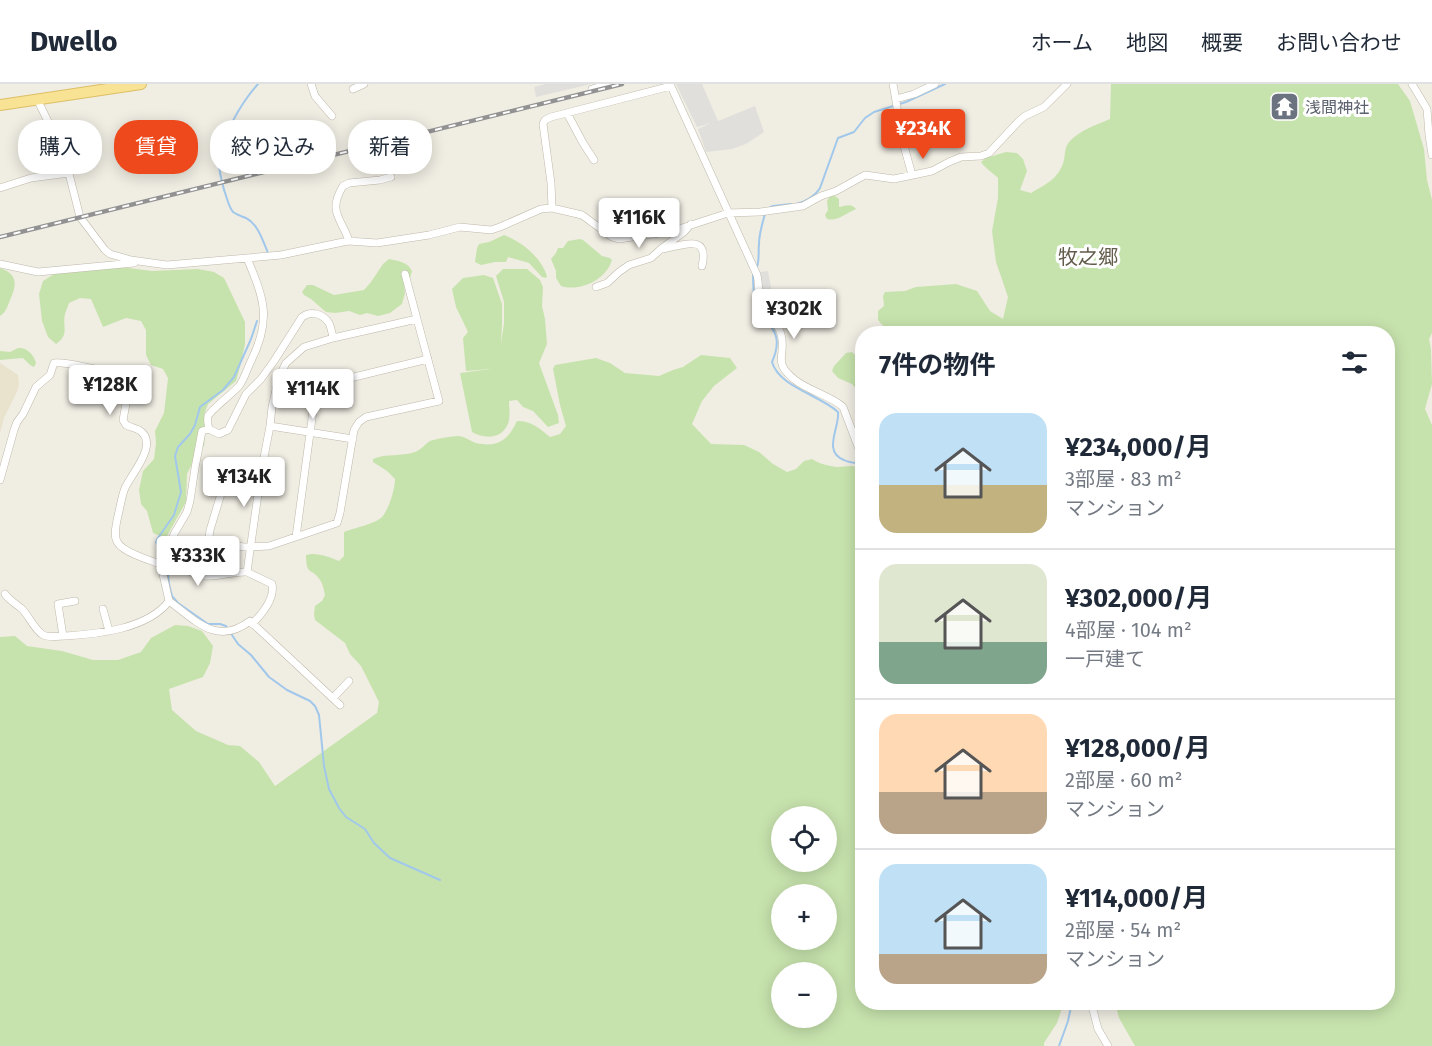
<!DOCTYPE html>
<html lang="ja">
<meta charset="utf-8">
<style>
body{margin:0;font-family:"Fira Sans","Noto Sans JP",sans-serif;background:#f2f2f3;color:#1f2937;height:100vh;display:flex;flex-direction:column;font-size:22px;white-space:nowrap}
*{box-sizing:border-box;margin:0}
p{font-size:20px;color:#747a83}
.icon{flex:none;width:33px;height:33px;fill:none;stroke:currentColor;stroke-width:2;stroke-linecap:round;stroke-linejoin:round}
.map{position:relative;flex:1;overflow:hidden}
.sheet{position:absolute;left:855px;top:242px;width:540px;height:684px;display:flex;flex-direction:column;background:#fff;border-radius:24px;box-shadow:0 3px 15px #0003}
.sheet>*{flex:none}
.guide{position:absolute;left:18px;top:36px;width:570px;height:54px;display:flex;gap:12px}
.tools{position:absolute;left:771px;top:722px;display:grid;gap:12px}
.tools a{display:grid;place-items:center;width:66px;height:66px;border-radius:50%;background:#fff;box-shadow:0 3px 15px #0003;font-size:30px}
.price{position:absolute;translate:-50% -51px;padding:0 14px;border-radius:6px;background:#fff;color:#222;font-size:20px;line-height:39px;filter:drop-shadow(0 2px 3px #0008)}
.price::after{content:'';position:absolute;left:50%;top:36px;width:18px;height:14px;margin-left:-9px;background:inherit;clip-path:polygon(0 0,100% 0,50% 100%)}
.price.on{background:#ed491c;color:#fff}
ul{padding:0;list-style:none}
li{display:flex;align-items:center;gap:18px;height:150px;padding:0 24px}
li+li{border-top:2px solid #e0e1e3}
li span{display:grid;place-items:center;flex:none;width:168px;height:120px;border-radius:18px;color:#555}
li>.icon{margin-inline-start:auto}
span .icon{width:72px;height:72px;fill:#fffc;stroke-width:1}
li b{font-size:26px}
h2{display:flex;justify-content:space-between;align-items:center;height:72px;padding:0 24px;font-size:26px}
.tag{padding:0 21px;border-radius:24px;background:#fff;box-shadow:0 3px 15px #0003;font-size:21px;line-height:54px}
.tag.on{background:#ed491c;color:#fff}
header{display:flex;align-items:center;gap:36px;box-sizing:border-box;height:84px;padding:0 30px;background:#fff;border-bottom:2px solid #e0e1e3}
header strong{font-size:28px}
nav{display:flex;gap:33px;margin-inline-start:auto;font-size:21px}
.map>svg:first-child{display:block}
.education{fill:#e9e3cd}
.green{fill:#c7e3ad;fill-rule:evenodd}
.parking{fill:#e1dfdb}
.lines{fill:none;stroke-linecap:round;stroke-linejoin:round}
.stream{stroke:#a1c8eb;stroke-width:2}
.street-casing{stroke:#beb8a9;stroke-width:8}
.primary-casing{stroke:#dcbf65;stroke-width:12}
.street{stroke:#fff;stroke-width:7}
.primary{stroke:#f8e294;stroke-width:10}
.rail-casing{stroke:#929292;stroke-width:4.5}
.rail{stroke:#fff;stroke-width:2;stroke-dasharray:7;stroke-linecap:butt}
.labels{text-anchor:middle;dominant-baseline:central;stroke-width:6;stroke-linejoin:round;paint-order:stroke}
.worship-label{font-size:16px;fill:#5b616d;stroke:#fff;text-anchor:start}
.quarter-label{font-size:20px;fill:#635b4b;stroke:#fff}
</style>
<header>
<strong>Dwello</strong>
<nav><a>ホーム</a><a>地図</a><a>概要</a><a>お問い合わせ</a></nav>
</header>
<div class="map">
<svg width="1432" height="962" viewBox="0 0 1432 962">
<rect width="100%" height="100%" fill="#f0ede3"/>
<path class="education" d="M0 279 18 291 19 302 16 310 4 334 0 349Z"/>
<path class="green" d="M1111 0H1398L1410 17 1424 65 1427 96 1432 116V249L1429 255 1431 265 1432 300 1425 325 1432 341V962H1135L1119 934 1115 918H1388V249H889L878 236V227L884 222 883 212 885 208 905 207 916 203 956 200 977 207 990 227 1003 235 1008 213 996 178 992 147 998 114V94C994 90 984 83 981 78L986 74 1006 68 1017 69 1023 75 1027 87 1020 106 1031 109C1046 100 1059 95 1064 76 1065 70 1065 63 1069 58 1080 46 1096 41 1110 35Z
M830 112H835L839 115V123C846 122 851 119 856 125 847 129 836 138 827 135L825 131 828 126 827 117Z
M504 151C523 159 540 172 547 192L546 194 542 193 529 179 508 173 506 178H495L481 181 475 178 477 164 479 160 489 158Z
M580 155 583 156 602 172 610 174 612 176C606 196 580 208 561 202L556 194V187L551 175 556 169 558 164H563L568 157Z
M389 175C398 177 408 178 412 187L410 194 404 200 405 209 402 220 390 229 378 232 367 229 360 231 349 227 335 229 326 228 311 215 304 211 302 208 307 201H313L334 211 364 206 371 198 383 180Z
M121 183 152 187 198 185 214 188 224 194 245 238V260L240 283 236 297 208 320 204 331 206 343 204 362 195 374 187 390 186 418 167 452H160L153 449 147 427 141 420 139 406 143 387 154 375 156 359 155 347 164 329 168 294 163 285 151 281 146 271V246L141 237 126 234 103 243 91 215 80 214 69 219C68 223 66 226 65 230 62 243 70 250 56 260L48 253 42 237 39 210 43 197 54 190Z
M0 184C18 190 17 201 10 216 7 223 7 227 0 232Z
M503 185H527L540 196 543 203 542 222 545 235 547 260 539 279 558 331 559 339 548 343 533 327 523 323 517 316 509 317C509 324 511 335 507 342 500 355 484 355 472 348L460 289 491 285 466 287 463 254 468 248 456 223 452 205 463 194 484 191 493 194 502 220V240L501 260 504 239V218L496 192Z
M18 264C27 263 34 271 36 279L34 283 30 281 23 274 0 276V267L10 268Z
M852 268 856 272 857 278 862 287V312L852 300 838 294 832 287 834 282 846 269Z
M701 271 730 274 737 284 714 302 702 317 692 340 711 360 744 361 759 368 773 380 787 388 796 385 804 377 812 375C820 380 828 382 837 383 849 383 852 379 862 387V918H1064L1057 939 1044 959V962H0V553L15 552 27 562 62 567 93 576H118L141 568 151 554 175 541 188 542 202 547 213 562 210 579 203 593 169 605 172 626 196 647 228 661 240 662 259 678 275 702 377 629 379 618 361 582 350 570 345 559 315 536 314 530 315 522 322 517 325 511C324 507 323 500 320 496 312 483 306 493 306 471 316 468 329 473 339 477L344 472V448C354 444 375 440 382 433 389 425 395 405 395 395L387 387 373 378V375C386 369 401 373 415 368 421 366 425 360 430 357 435 355 453 352 458 352 464 352 470 357 476 359 498 364 508 356 517 337 532 337 539 344 550 353L560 350 566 342 560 321 553 285 555 281 596 274 610 279 625 289 659 292 673 286 683 283ZM782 732H826V777H782ZM782 810H826V855H782ZM782 888H826V933H782Z"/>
<path class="parking" d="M545 0H591L536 13 534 3Z
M676 0H702L718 37 755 22 764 48 746 60 732 65 706 68 698 45 711 39 697 43Z
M768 187 772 209 792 205 791 218 768 222 765 217 762 208 760 188Z"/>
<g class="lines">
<path class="stream" d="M258 0C241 19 221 53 219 79 219 88 222 97 224 106 227 113 228 122 233 128 237 131 241 132 246 134 258 140 263 157 268 169
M796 120C805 118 815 112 820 104L838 54 854 48 865 34 874 28 906 18 945 0
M767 125 773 122 791 120
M756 186C760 177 758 169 759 160 759 150 762 140 765 130
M753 190C753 198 753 207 755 215 763 242 787 244 772 278 779 303 820 311 838 328 840 343 822 368 844 376 849 379 856 379 862 380
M165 476 156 458 158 454 174 431 181 408 175 372 178 363 190 350 195 341 200 323 223 306 234 293 251 255 257 237
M167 481 169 500 172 512 178 519 208 540H220L226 542 238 560 251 571 269 593 287 606 310 617 315 622 319 631 320 641 324 682 329 705 339 724 346 733 365 745 374 759 390 774 440 796
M1059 962 1068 937 1072 918"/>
<defs>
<path id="street" d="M311 0 315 12 332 32
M670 0 757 191C759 199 758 207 760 214 765 228 777 236 781 250 787 272 771 277 795 296 809 307 831 312 843 323L859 365 862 370
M893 0 897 23 898 40 912 91
M1412 0 1427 25 1429 51 1432 71
M353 5 364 0
M592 5 609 0
M37 15 64 70 80 133 105 166 110 170 131 176 167 181 281 171 348 157 377 159 429 151 460 143 491 146 500 143 541 125 552 124 582 131 612 153 619 155 673 147 728 129 760 128 803 122 821 112 836 107 865 91 894 95 932 87 949 78 961 73 981 72 989 69 1019 37 1025 32 1044 23 1067 0
M896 15 914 10 935 0
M567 29 583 59 594 76
M0 104 31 94 69 89
M552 124 551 99 543 40 545 36 551 33 671 2
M349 157C342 135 327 128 343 102L349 99 380 96 391 93
M663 165C681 162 710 148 702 182
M0 180 38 188 134 179
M405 190 417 235
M596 203 607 199 619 188 629 181 651 174 662 164 684 148 691 140
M417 235 439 317 366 333 359 338 354 346 340 429 337 439 269 462 245 463 215 460 211 458 209 453 210 446 227 390C238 384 249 389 261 389L270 342 272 323 279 293 286 279 304 263 333 254Z
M270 342 353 355
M209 345 202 347 195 384 190 417 187 428 174 450 167 476 162 486 169 517C196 537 217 562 250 537L340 621
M209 345 219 350 228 346 246 310 261 295 274 277 302 233C311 226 323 230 329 239 331 243 332 249 333 254
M209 345C208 341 207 336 208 332 211 326 233 309 239 302 244 296 247 285 251 277 272 235 264 215 247 174
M0 396 14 346 17 338 23 330 36 303 50 291 54 279C64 277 91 285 103 286 113 287 122 284 132 287L123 336 126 341C130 343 135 344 139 346 160 359 132 389 125 404 121 414 120 425 117 436 116 443 113 452 118 459 124 469 152 477 163 481
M296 453 313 327 322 310 329 303 338 298 346 295 428 275
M171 462C181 468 181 482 191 488 206 498 229 487 247 488
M5 510C9 516 16 520 22 525 29 532 34 545 43 551 49 554 59 552 66 552 98 550 148 545 169 517
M103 525 109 547
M252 540C262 530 275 514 272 500L247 488 261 389
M63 552 58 520 75 517
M333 614 349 597
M1091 918 1098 945 1108 962"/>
<path id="primary" d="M0 21 141 0"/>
</defs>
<use href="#street" class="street-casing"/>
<use href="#primary" class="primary-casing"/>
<use href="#street" class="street"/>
<use href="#primary" class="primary"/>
<defs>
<path id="rail" d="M0 153 622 0"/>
</defs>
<use href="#rail" class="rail-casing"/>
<use href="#rail" class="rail"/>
</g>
<defs>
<symbol id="temple-square" viewBox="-11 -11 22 22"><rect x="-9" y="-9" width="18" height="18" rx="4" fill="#6b7280" stroke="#fff"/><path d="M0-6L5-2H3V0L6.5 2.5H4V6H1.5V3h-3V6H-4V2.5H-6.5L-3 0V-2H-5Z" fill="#fff"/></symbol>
</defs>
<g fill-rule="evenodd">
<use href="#temple-square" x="1268" y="6" width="33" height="33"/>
</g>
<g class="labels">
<g class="worship-label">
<text x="1305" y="23">浅間神社</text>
</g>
<g class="quarter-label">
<text x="1088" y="173">牧之郷</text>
</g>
</g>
</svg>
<div class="tools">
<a><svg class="icon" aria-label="locate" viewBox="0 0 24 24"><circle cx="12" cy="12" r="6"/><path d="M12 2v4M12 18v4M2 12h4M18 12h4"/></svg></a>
<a>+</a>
<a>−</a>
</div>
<b class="price on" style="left:923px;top:76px">¥234K</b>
<b class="price" style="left:639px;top:165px">¥116K</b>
<b class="price" style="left:794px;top:256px">¥302K</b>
<b class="price" style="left:110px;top:332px">¥128K</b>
<b class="price" style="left:313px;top:336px">¥114K</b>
<b class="price" style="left:244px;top:424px">¥134K</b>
<b class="price" style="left:198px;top:503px">¥333K</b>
<div class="guide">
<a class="tag">購入</a>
<a class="tag on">賃貸</a>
<a class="tag">絞り込み</a>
<a class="tag">新着</a>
</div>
<section class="sheet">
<h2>7件の物件<svg class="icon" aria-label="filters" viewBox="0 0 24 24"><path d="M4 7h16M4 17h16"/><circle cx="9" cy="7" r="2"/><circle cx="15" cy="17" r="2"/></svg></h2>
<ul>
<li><span style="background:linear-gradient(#bfe0f5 60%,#c2b280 0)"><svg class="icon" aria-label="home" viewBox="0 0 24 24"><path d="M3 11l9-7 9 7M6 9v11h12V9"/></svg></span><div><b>¥234,000/月</b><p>3部屋 · 83 m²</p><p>マンション</p></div></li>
<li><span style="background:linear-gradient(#dfe7d0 65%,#7fa58c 0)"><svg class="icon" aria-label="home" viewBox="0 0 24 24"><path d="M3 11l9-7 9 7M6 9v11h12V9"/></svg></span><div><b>¥302,000/月</b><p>4部屋 · 104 m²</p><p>一戸建て</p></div></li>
<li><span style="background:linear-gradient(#ffd9b3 65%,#b9a48a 0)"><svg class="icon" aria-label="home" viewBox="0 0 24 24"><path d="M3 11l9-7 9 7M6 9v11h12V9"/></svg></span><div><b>¥128,000/月</b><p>2部屋 · 60 m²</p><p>マンション</p></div></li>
<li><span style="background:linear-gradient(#bfe0f5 75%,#b9a48a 0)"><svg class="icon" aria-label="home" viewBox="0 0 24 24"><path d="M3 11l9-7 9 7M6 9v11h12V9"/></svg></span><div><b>¥114,000/月</b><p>2部屋 · 54 m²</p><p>マンション</p></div></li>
</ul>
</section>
</div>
